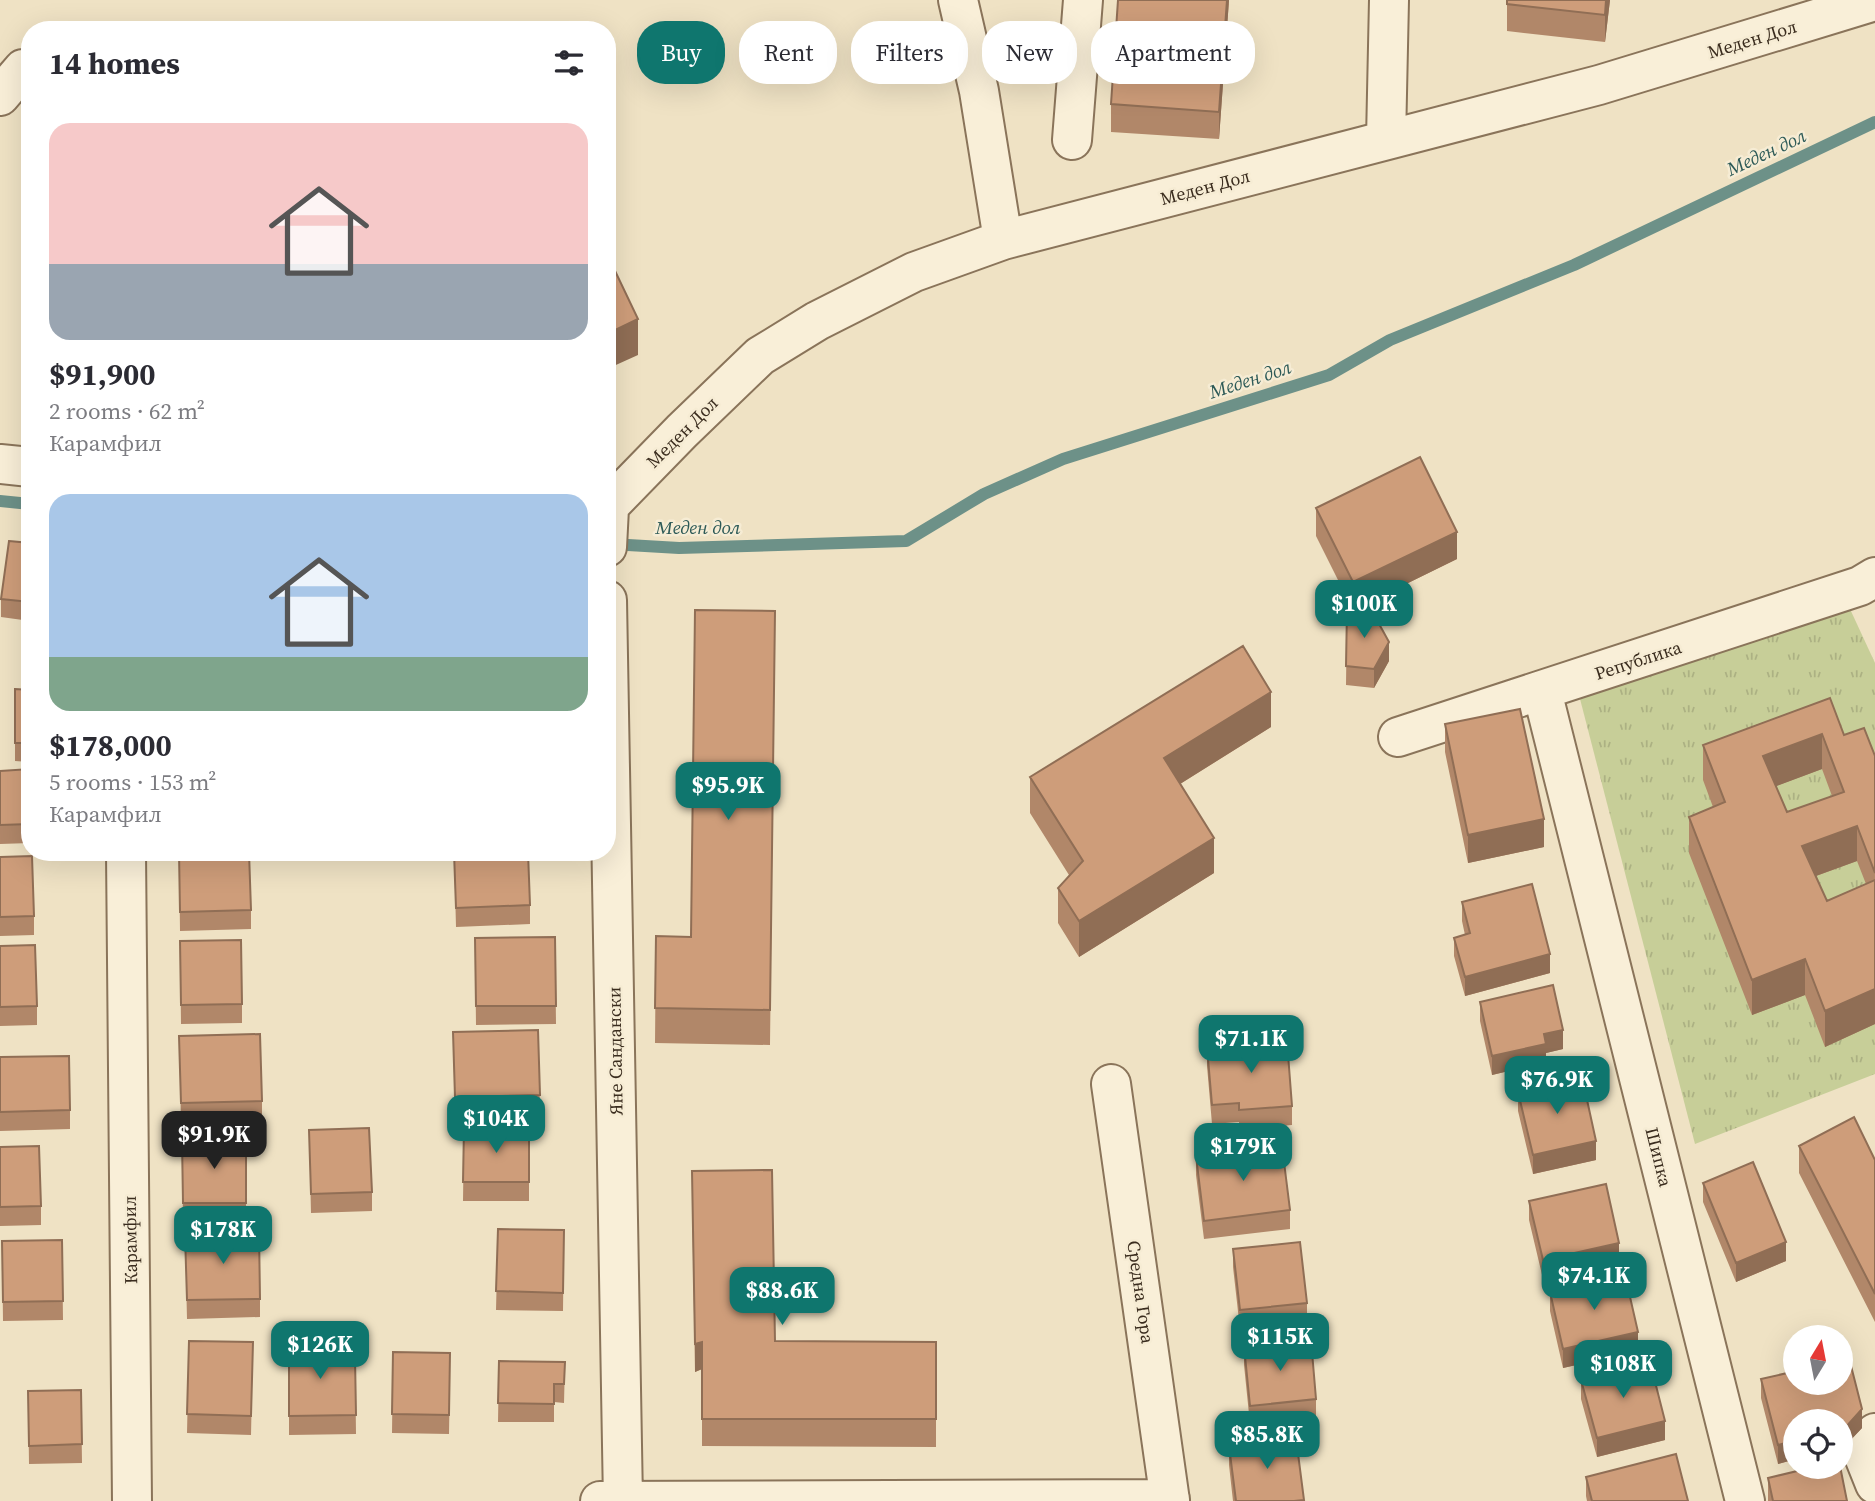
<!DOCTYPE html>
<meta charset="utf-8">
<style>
body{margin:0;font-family:"Source Serif 4",serif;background:#f2f2f3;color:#2b2b33;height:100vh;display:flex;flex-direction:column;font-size:26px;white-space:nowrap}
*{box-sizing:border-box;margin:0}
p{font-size:23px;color:#7c7c81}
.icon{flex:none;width:38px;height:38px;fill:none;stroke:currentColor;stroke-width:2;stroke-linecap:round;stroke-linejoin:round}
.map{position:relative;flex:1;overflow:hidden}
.details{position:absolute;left:21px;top:21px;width:595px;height:840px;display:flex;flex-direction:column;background:#fff;border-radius:28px;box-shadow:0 7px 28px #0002}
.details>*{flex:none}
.banner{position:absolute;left:637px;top:21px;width:665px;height:63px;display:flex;gap:14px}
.needle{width:46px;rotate:10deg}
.tools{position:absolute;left:1783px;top:1325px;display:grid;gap:14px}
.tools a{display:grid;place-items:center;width:70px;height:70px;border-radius:50%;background:#fff;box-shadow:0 7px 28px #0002;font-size:35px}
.price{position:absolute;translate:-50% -60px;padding:0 16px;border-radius:14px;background:#0f766e;color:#fff;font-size:23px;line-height:46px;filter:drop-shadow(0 2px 4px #0008)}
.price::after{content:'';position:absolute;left:50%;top:42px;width:21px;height:16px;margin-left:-10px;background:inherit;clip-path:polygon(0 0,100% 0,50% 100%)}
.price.selected{background:#222;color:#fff}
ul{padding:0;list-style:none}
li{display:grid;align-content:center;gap:14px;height:371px;padding:0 28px}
li span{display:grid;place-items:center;height:217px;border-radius:21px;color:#555}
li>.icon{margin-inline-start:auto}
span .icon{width:126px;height:126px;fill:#fffc;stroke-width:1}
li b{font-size:30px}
h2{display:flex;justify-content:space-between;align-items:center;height:84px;padding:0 28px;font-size:30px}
.pill{padding:0 24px;border-radius:28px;background:#fff;box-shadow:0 7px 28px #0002;font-size:24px;line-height:63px}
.pill.selected{background:#0f766e;color:#fff}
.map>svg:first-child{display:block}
.park{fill:url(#park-tufts)}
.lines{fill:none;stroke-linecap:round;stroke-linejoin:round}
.stream{stroke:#6d9188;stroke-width:12}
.minor-casing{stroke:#8a745a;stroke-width:42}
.minor{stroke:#f9efd8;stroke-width:38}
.wall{fill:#b18769;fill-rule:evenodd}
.shaded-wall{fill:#906e55}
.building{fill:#ce9d7a;stroke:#906e55;stroke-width:2;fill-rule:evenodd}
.labels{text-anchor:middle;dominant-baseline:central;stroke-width:5;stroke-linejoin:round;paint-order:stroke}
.street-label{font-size:18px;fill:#3a2c1e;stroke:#f6ecd4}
.water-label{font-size:19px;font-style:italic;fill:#2d5a57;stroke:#f6ecd4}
</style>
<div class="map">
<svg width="1875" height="1501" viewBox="0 0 1875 1501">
<defs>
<pattern id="park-tufts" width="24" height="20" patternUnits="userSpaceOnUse" patternTransform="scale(1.75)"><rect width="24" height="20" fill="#c7ce98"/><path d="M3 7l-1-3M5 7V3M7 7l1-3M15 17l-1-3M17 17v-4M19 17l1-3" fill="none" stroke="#acb183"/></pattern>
</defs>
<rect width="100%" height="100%" fill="#efe2c4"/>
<path class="park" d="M1850 609 1875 663V1074L1695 1144 1579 695Z"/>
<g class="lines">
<path class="stream" d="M0 501 30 504
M611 544 679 548 906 541 984 494 1063 459 1329 375 1390 340 1574 265 1875 122"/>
<defs>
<path id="minor" d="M958 0 979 91 1003 240
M0 96 23 69 30 70
M1072 140 1083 0
M1386 140 1389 0
M0 464 30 467
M607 508 682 431 760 356 817 321 914 272 1003 240 1599 85 1875 1
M607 547 609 508
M607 600 623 1501
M1542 691 1745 1501
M1398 737 1860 586 1875 577
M126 852 132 1501
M1111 1084 1170 1501
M1875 1433 1861 1449 1875 1484
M600 1501 1170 1499"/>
</defs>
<use href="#minor" class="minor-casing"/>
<use href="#minor" class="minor"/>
</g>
<path class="wall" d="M1229 0 1219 139 1111 132V104Z
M1507 0H1610L1605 42 1507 31Z
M1316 508 1457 559 1353 610 1316 536Z
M30 543V621L1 617V599Z
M1347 609 1389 661 1374 688 1346 685Z
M775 611 770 1045 655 1043 656 936 691 937Z
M15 689 30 690V762L15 761Z
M1830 698 1844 735 1875 756V1024L1825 1047 1805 995 1752 1015 1689 853V817L1713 807 1703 780V745ZM1822 769 1832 796 1787 812 1776 786ZM1857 861 1866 884 1827 901 1816 876Z
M1445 724 1544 847 1468 863 1445 752Z
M1271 727 1180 784 1214 873 1079 957 1058 923V888L1069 875 1030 813V777Z
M30 769V843L0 844V771Z
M179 852 251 910V929L180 931Z
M454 852 530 905V924L456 927Z
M0 857 34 916V935L0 936Z
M1462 902 1550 973 1465 996 1454 956V938L1465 935 1462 921Z
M555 937 556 1024 476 1025 475 938Z
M180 941 242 1004V1023L181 1024Z
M0 946 37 1006V1025L0 1026Z
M1480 1002 1563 1049 1546 1053V1062L1492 1075 1480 1021Z
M538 1030 540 1114 455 1116 453 1032Z
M179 1036 262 1101V1120L181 1122Z
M1207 1047 1292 1106V1125L1239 1129V1122L1212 1124 1207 1066Z
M0 1057 70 1110V1129L0 1131Z
M1518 1092 1596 1160 1533 1174 1518 1111Z
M464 1127H529V1201H463Z
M309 1130 372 1192V1211L311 1213Z
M246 1139V1222H183L182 1140Z
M1799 1146 1875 1160V1322L1799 1173Z
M0 1147 41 1206V1225L0 1226Z
M1196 1156 1290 1210V1229L1204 1239 1196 1175Z
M1703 1183 1786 1261 1736 1282 1703 1202Z
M692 1199 775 1341 936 1342V1447L702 1446V1369L695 1372Z
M1529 1201 1619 1262 1543 1279 1529 1220Z
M498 1229 564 1230 563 1311 496 1310Z
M185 1234 260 1299V1317L187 1319Z
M62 1240 63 1320 3 1321 2 1241Z
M1233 1249 1307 1303V1322L1240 1329 1233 1267Z
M1550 1292 1638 1351 1563 1368 1550 1311Z
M289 1340 329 1358 355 1357 356 1434 289 1435Z
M189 1341 253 1342 251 1435 187 1433Z
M1244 1346 1316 1399V1417L1250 1424 1244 1365Z
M393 1352 450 1372 449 1434 392 1433Z
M499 1361 565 1362 564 1403 554 1402V1422H498Z
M1761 1379 1862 1428 1845 1446 1796 1421V1459L1778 1464 1761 1398Z
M1581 1380 1665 1440 1597 1457 1581 1399Z
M81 1390 82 1463 29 1464 28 1391Z
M1229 1446 1304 1500V1501H1233L1229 1465Z
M1586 1477 1688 1501H1587L1586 1496Z
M1768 1478 1847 1501H1768Z"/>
<path class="shaded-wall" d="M1227 0H1229L1219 139V112Z
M1606 0H1610L1605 42V15Z
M638 319V355L607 369V334Z
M1457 532V559L1353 610V582Z
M1389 642V661L1374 688V669Z
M1271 692V727L1164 794V758Z
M1822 734V769L1763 791V756Z
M1544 819V847L1468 863V835Z
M1857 826V861L1802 881V846Z
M1214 838V873L1079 957V921Z
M1550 954V973L1465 996V977Z
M1805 959V995L1752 1015V980Z
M1875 989V1024L1825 1047V1011Z
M1563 1030V1049L1546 1053V1062L1492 1075V1056L1544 1034Z
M1596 1141V1160L1533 1174V1155Z
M1786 1242V1261L1736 1282V1263Z
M1619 1243V1262L1543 1279V1260Z
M1638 1332V1351L1563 1368V1349Z
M702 1342V1369L695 1372V1344Z
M1862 1409V1428L1845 1446 1841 1448V1429Z
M1665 1421V1440L1597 1457V1438Z
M1796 1440V1459L1778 1464V1445Z"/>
<path class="building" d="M1118 0H1227L1219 112 1111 104Z
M1507 0H1606L1605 15 1507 4Z
M607 254 638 319 607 334Z
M1420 457 1457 532 1353 582 1316 508Z
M9 541 30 543V602L1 599Z
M1347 609 1373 613 1389 642 1374 669 1346 666Z
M695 610 775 611 770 1010 655 1008 656 936 691 937Z
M1243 646 1271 692 1164 758 1214 838 1079 921 1058 888 1083 861 1030 777Z
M15 689 30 690V743H15Z
M1830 698 1844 735 1864 728 1875 756V873L1857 826 1802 846 1827 901 1875 880V989L1825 1011 1805 959 1752 980 1689 817 1725 802 1703 745ZM1822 734 1844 792 1787 812 1763 756Z
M1520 709 1544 819 1468 835 1445 724Z
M30 769V824L0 825V771Z
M179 852H249L251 910 180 912Z
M454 852H528L530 905 456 908Z
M32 856 34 916 0 917V857Z
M1532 884 1550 954 1465 977 1454 938 1470 933 1462 902Z
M555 937 556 1006H476L475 938Z
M241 940 242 1004 181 1005 180 941Z
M35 945 37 1006 0 1007V946Z
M1553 985 1563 1030 1544 1034 1546 1044 1492 1056 1480 1002Z
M538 1030 540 1095 455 1097 453 1032Z
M260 1034 262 1101 181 1103 179 1036Z
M1287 1041 1292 1106 1239 1110V1103L1212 1105 1207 1047Z
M69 1056 70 1110 0 1112V1057Z
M1582 1077 1596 1141 1533 1155 1518 1092Z
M1854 1117 1875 1160V1294L1799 1146Z
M464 1127H529V1182H463Z
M369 1128 372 1192 311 1194 309 1130Z
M246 1139V1203H183L182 1140Z
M39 1146 41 1206 0 1207V1147Z
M1282 1146 1290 1210 1204 1221 1196 1156Z
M1753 1162 1786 1242 1736 1263 1703 1183Z
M772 1170 775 1341 936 1342V1419H702V1342L695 1344 692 1171Z
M1606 1184 1619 1243 1543 1260 1529 1201Z
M498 1229 564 1230 563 1293 496 1291Z
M259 1232 260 1299 187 1300 185 1234Z
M62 1240 63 1301 3 1302 2 1241Z
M1300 1242 1307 1303 1240 1310 1233 1249Z
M1625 1275 1638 1332 1563 1349 1550 1292Z
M289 1340H329V1358L355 1357 356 1415 289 1416Z
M1311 1340 1316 1399 1250 1406 1244 1346Z
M189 1341 253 1342 251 1416 187 1414Z
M393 1352 450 1353 449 1415 392 1414Z
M1849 1358 1862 1409 1845 1428 1841 1429V1421H1796V1440L1778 1445 1761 1379 1796 1371V1382H1841V1360Z
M499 1361 565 1362 564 1384H554V1404L498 1403Z
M1650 1362 1665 1421 1597 1438 1581 1380Z
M81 1390 82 1444 29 1446 28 1391Z
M1296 1438 1304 1500 1294 1501H1236L1229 1446Z
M1676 1454 1688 1501H1592L1586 1477Z
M1818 1466H1840L1847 1501H1773L1768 1478Z"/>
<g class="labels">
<g class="street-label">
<text transform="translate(1752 39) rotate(-17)">Меден Дол</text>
<text transform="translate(1205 187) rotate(-15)">Меден Дол</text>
<text transform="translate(682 432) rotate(-45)">Меден Дол</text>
<text transform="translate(1638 660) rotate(-18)">Република</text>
<text transform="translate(615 1051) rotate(-91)">Яне Сандански</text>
<text transform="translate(1659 1157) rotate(76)">Шипка</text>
<text transform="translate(130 1240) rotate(-91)">Карамфил</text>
<text transform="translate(1141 1292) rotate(82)">Средна Гора</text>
</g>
<g class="water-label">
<text transform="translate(1766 152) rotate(-25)">Меден дол</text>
<text transform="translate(1250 379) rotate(-18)">Меден дол</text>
<text x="698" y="527">Меден дол</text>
</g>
</g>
</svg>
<div class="tools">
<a><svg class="needle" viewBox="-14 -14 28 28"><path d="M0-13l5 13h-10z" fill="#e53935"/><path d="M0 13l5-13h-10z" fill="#7c7c81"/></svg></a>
<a><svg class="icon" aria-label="locate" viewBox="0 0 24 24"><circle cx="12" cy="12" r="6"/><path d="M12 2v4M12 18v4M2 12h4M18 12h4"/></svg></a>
</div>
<b class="price" style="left:1364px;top:640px">$100K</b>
<b class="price" style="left:728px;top:822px">$95.9K</b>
<b class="price" style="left:1251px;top:1075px">$71.1K</b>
<b class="price" style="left:1557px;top:1116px">$76.9K</b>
<b class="price" style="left:496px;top:1155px">$104K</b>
<b class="price selected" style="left:214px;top:1171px">$91.9K</b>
<b class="price" style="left:1243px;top:1183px">$179K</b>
<b class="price" style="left:223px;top:1266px">$178K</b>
<b class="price" style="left:1594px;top:1312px">$74.1K</b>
<b class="price" style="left:782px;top:1327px">$88.6K</b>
<b class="price" style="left:1280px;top:1373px">$115K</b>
<b class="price" style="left:320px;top:1381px">$126K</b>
<b class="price" style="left:1623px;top:1400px">$108K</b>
<b class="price" style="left:1267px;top:1471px">$85.8K</b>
<div class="banner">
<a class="pill selected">Buy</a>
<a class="pill">Rent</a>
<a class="pill">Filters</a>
<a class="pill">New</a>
<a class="pill">Apartment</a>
</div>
<section class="details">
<h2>14 homes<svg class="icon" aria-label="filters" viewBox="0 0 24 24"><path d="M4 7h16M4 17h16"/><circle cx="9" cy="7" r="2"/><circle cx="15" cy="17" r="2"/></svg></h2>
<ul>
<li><span style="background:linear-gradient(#f6c9c9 65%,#9aa5b1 0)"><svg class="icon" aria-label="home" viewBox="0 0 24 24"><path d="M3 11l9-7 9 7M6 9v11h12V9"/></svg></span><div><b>$91,900</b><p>2 rooms · 62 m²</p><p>Карамфил</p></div></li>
<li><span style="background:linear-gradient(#a9c7e8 75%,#7fa58c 0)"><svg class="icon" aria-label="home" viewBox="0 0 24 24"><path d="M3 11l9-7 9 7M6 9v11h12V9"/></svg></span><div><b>$178,000</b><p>5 rooms · 153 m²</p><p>Карамфил</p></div></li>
</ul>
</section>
</div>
